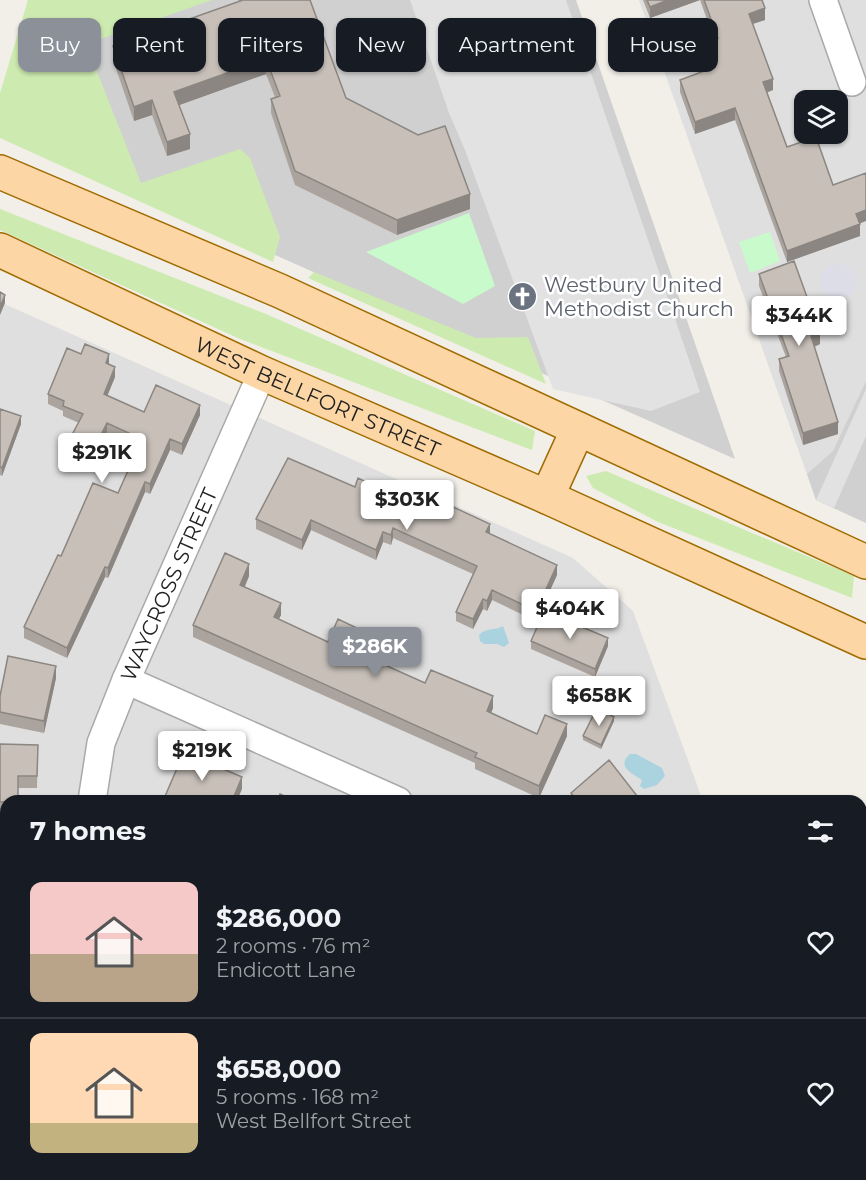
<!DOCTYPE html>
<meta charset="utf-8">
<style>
body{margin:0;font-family:Montserrat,sans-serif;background:#242831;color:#f1f3f6;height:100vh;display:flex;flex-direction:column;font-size:22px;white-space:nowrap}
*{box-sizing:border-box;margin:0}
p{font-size:20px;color:#9ea1a6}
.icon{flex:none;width:33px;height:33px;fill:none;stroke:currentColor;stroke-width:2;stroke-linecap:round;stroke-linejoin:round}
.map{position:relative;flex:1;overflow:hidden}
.details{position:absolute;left:0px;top:795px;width:867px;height:386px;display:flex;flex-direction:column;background:#171b24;border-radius:18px 18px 0 0;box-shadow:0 2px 4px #0004}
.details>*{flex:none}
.top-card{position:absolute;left:18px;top:18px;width:831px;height:54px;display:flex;gap:12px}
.tools{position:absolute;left:794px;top:90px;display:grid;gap:12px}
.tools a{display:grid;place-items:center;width:54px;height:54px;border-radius:12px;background:#171b24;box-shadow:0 2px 4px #0004;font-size:30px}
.price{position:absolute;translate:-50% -51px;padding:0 14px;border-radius:6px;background:#fff;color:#222;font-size:20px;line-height:39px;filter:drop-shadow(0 2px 3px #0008)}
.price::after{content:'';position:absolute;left:50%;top:36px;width:18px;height:14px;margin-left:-9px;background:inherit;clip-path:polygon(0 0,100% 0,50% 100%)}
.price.current{background:#8c9099;color:#fff}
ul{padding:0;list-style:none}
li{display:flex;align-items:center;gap:18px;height:150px;padding:0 30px}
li+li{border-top:2px solid #363941}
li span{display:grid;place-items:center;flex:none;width:168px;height:120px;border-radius:12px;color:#555}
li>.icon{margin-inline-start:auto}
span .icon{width:72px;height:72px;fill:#fffc;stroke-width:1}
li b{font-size:26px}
h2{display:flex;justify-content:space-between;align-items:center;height:72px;padding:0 30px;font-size:26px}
.chip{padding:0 21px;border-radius:12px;background:#171b24;box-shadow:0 2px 4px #0004;font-size:21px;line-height:54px}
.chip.current{background:#8c9099;color:#fff}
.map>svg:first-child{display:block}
.residential{fill:#e0dfdf;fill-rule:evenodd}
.religious{fill:#d0d0d0}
.grass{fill:#cdebb0}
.park{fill:#c8facc}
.parking{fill:#e2e2e2}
.plaza{fill:#dddde8}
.water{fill:#aad3df}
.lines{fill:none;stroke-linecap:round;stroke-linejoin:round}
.minor-casing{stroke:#a9a9a9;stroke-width:30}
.major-casing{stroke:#a06b00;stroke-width:36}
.minor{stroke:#fff;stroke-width:27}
.major{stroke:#fcd6a4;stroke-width:33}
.wall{fill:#aba49e}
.shaded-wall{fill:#8b8681}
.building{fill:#c7bfb8;stroke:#8b8681;stroke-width:1.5}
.labels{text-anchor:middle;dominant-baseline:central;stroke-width:5;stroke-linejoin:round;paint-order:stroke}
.worship-label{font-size:21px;fill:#5b616d;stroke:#fff;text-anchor:start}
.street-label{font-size:21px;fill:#222;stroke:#fff}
</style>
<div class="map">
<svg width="866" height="1180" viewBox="0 0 866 1180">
<rect width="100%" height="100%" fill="#f2efe9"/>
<path class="residential" d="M639 0H866V523L816 500ZM804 100H837V134H804Z
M0 302 573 558 633 611 703 801H6V1174H839L841 1180H0Z"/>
<path class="religious" d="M28 0H576L735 459 0 133Z
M866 381V523L816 500 807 474 833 451Z"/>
<path class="grass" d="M28 0H212L86 44 141 183 240 149 250 158 280 237 273 262 0 138V93Z
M0 209 266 314 535 431 532 450 240 339 0 230Z
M314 272 476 338 528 337 546 384 308 278Z
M606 471 854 576 852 598 658 522 593 488 586 476Z"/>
<path class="park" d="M469 213 495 286 463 304 366 252Z
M770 232 780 261 750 273 739 242Z"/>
<path class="parking" d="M410 0H566L700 392 651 411 553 389 465 150 449 113Z
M866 389V436L834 508 816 500Z"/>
<path class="plaza" d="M834 263 846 265 855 274 857 280 855 290 845 300H832L822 292 820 287 821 274 829 266Z"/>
<path class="water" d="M503 626 509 643 504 647 497 644H484L480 641 479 635C486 627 494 631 503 626Z
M630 754H636L662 768 665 776 657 785 644 789 640 786 642 780C631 773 616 766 630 754Z"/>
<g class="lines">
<defs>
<g id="minor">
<path d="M823 0 852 82"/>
<path d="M126 680 398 801"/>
<path id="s1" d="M92 801 101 743 126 680 262 373"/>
<path d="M0 866 6 867"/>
<path d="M78 1174 79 1180"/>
<path d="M658 1174 660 1180"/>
</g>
<g id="major">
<path d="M0 172 280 291 866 562"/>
<path id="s2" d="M0 250 262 373 547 497 866 642"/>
<path d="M547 497 578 429"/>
</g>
</defs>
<use href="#minor" class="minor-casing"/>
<use href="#major" class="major-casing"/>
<use href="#minor" class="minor"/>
<use href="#major" class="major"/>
</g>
<path class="wall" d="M238 0H310L346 98 470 209 397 235 295 185 271 113V99L275 97 266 74 179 105 190 149 167 156 152 115 134 121 113 60V46L239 2Z
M643 0H762L765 20 753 24 773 90 767 92 787 147 833 185 859 224 860 236 787 262 735 120 695 134 680 92V80L711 69 706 54V43L714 39 700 0 650 18Z
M759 274 820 344 814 347 838 434 803 445 779 371V359L786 357 759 286Z
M81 354 109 364 115 377 107 396 144 412 200 415 182 455 170 450 150 494 145 492 108 578 105 577 67 658 24 638V627L61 556 118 493 139 447 107 433 87 472 64 460V450L79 423 63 416V411L48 404V394Z
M0 409 21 424 2 476 0 475Z
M355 487 419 507 490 534 557 575 536 621 492 600 487 611 483 609 473 629 456 621V612L473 574 393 538 391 545 383 542 376 560 311 530 302 550 256 529V519Z
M249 576 245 587 281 615 279 619 328 642 359 640 354 651 425 683 493 708 491 713 537 734 567 736 539 798 475 769V763L193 637V625Z
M531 641 608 646 595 677 531 649Z
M56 678 44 733 0 724V696Z
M614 721 601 749 583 740V736Z
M0 744 38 745 37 788H18L6 801V814H0Z
M571 793 641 801H571Z
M533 1174H589L586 1176 587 1180H535Z
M724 1174H767L769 1180H726Z"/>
<path class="shaded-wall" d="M668 0H700L650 18V7Z
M765 8V20L749 25V14Z
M266 59V74L174 107V92Z
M773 79V90L763 94V82Z
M152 100V115L134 121V107Z
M735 108V120L695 134V122Z
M190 134V149L167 156V142Z
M470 194V209L397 235V220Z
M866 210V221L856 225V214Z
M860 224V236L787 262V251Z
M5 295V303L0 315V307Z
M820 333V344L811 348V336Z
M109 354V365L106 363Z
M115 367V377L104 404V394Z
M200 405V415L182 455V444Z
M21 416V424L2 476V468Z
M838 422V434L803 445V433Z
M107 423V433L87 472V462Z
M170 439V450L150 494V484Z
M145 482V492L108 578V568Z
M311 520V530L302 550V540Z
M490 524V534L486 532Z
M393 528V538L391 545V535Z
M383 532V542L376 560V550Z
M249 564V576L240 597V585Z
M557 565V575L536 621V611Z
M105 567V577L67 658V648Z
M492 590V600L487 611V601Z
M483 599V609L473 629V619Z
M281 603V615L274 628V617Z
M359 629V640L349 660V649Z
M608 638V646L595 677V669Z
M56 666V678L44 733V721Z
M493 696V708L487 723V711Z
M614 717V721L601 749V745Z
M567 724V736L539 798V786Z
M242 777V789L237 801H232Z
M551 1175V1180H538V1179Z"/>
<path class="building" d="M243 0H310L346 98 418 135 445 126 470 194 397 220 295 171 271 99 280 96 266 59 174 92 190 134 167 142 152 100 134 107 113 46Z
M647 0H668L650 7Z
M704 0H762L765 8 749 14 773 79 763 82 787 147 816 137 833 185 866 173V210L856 214 860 224 787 251 735 108 695 122 680 80 715 67 706 43 718 38Z
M794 261 820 333 811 336 838 422 803 433 779 359 789 356 759 274Z
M0 292 5 295 0 307Z
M85 344 109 354 106 363 115 367 104 394 144 412 156 385 200 405 182 444 170 439 150 484 145 482 108 568 105 567 67 648 24 627 58 555 61 556 93 483 118 493 142 439 107 423 87 462 64 450 83 414 63 406 64 401 48 394 67 348 81 354Z
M0 409 21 416 2 468 0 467Z
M288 458 355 487 358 478 419 507 425 494 490 524 486 532 557 565 536 611 492 590 487 601 483 599 473 619 456 612 477 566 393 528 391 535 383 532 376 550 311 520 302 540 256 519Z
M225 553 249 564 240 585 281 603 274 617 328 642 338 619 359 629 349 649 425 683 431 670 493 696 487 711 537 734 545 715 567 724 539 786 475 757 477 753 193 625Z
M544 611 608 638 595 669 531 641Z
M8 656 56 666 44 721 0 712V696Z
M597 708 614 717 601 745 583 736Z
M0 744 38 745 37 776H18V801L0 802Z
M184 752 242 777 232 801H163Z
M609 760 641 801H577L571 793Z
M280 794 295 801H277Z
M0 926H6V1174H20L21 1180H0Z
M143 1174H226L227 1180H144Z
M272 1174H341V1180H272Z
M426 1174H487V1180H426Z
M537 1174H585L587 1180H553L551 1175 538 1179Z
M728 1174H767L769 1180H730Z"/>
<defs>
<symbol id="church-disc" viewBox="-11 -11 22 22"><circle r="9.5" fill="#6b7280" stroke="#fff"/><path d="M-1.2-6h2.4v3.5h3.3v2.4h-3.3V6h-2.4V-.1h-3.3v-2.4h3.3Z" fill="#fff"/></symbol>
</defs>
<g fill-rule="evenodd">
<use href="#church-disc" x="506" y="280" width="33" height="33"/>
</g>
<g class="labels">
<g class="worship-label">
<text x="544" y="284">Westbury United<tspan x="544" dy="24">Methodist Church</tspan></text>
</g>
<g class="street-label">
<text stroke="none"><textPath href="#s2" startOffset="350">WEST BELLFORT STREET</textPath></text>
<text stroke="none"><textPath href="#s1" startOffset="231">WAYCROSS STREET</textPath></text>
</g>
</g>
</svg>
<div class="tools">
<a><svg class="icon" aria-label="layers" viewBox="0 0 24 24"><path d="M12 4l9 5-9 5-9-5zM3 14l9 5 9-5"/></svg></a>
</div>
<b class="price" style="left:799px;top:347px">$344K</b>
<b class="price" style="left:102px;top:484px">$291K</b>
<b class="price" style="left:407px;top:531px">$303K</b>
<b class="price" style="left:570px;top:640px">$404K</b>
<b class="price current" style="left:375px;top:678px">$286K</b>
<b class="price" style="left:599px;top:727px">$658K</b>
<b class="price" style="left:202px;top:782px">$219K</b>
<div class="top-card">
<a class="chip current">Buy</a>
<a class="chip">Rent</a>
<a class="chip">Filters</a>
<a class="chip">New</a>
<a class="chip">Apartment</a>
<a class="chip">House</a>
</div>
<section class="details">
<h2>7 homes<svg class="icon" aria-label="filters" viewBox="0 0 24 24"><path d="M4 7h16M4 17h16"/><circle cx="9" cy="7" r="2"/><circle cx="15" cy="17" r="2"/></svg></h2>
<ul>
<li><span style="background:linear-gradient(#f6c9c9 60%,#b9a48a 0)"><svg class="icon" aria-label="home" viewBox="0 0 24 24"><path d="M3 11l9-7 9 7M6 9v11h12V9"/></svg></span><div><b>$286,000</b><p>2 rooms · 76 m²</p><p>Endicott Lane</p></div><svg class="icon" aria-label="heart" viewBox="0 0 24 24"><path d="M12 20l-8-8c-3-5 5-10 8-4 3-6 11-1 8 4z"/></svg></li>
<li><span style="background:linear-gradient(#ffd9b3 75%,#c2b280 0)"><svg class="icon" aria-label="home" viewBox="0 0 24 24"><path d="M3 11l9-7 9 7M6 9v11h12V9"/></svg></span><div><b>$658,000</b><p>5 rooms · 168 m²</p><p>West Bellfort Street</p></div><svg class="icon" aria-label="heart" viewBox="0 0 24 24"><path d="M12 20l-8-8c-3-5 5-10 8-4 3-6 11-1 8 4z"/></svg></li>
</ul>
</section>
</div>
